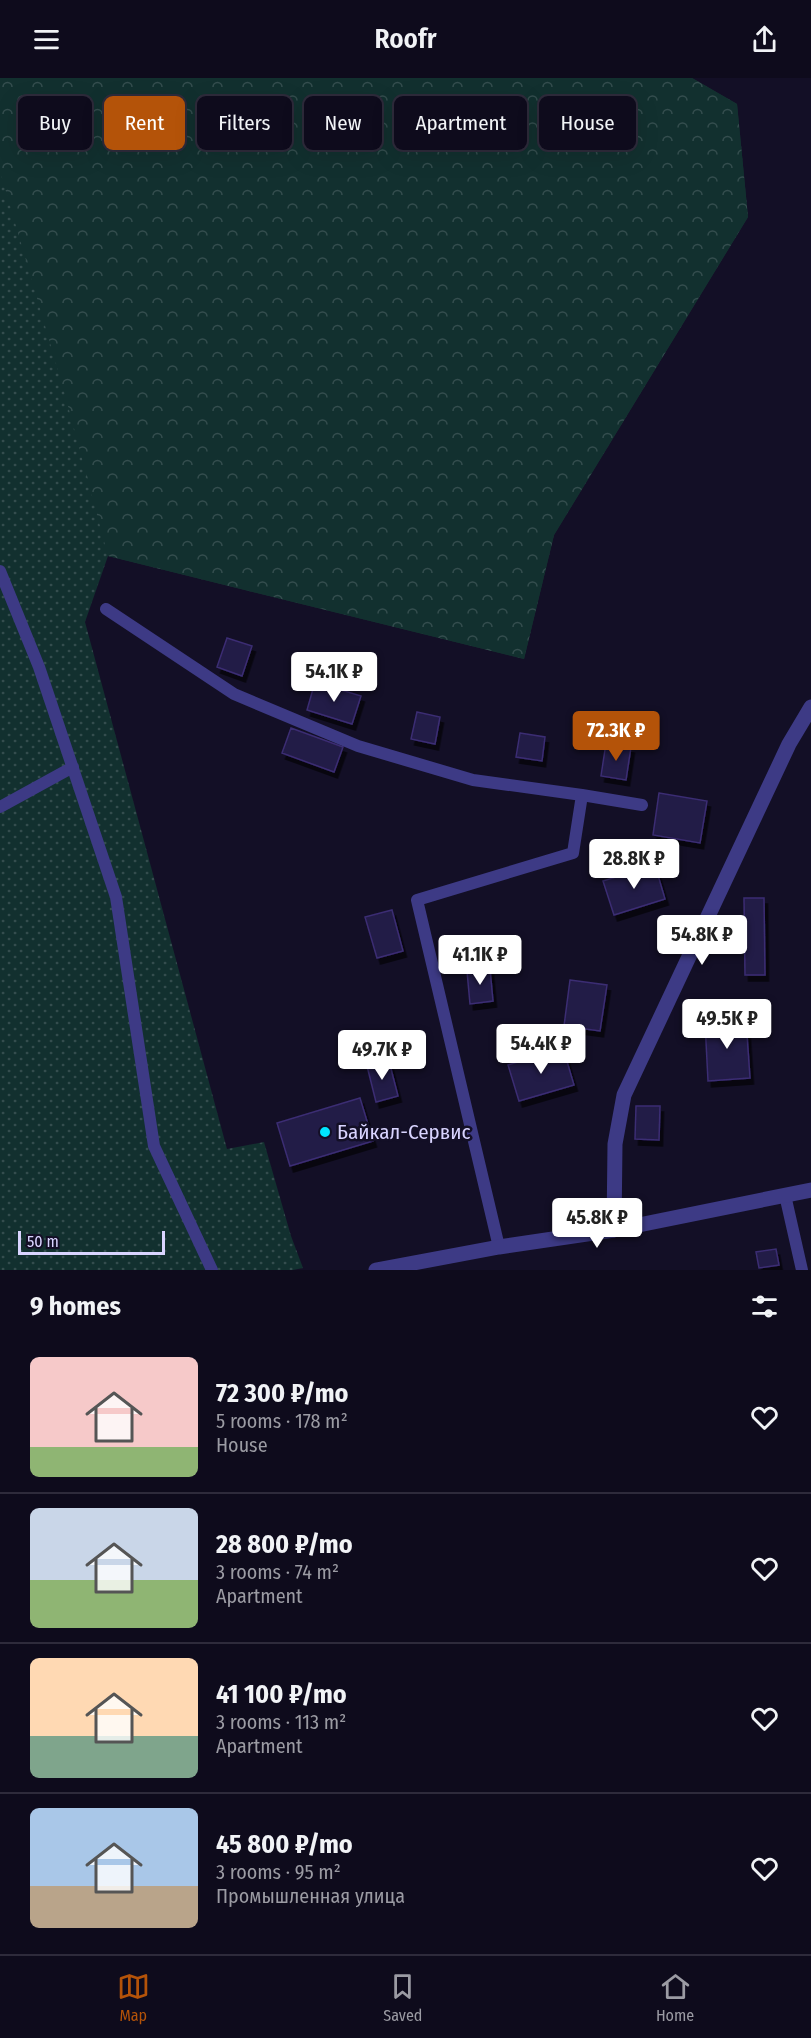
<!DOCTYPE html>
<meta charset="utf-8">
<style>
body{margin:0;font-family:"Fira Sans Condensed",sans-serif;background:#1c1929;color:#f1f3f6;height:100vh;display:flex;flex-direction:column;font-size:22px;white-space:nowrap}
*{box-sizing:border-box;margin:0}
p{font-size:20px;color:#9b9ba3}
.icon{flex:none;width:33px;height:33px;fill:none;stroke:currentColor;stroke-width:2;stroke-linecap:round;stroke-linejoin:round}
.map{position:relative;height:1192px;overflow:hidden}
.side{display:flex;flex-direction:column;background:#0e0b1c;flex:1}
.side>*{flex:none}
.banner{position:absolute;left:18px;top:18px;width:776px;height:54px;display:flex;gap:12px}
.scale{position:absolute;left:18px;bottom:15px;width:147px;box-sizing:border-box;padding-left:6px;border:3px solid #d9d4ff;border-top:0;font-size:16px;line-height:21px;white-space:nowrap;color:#d9d4ff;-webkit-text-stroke:4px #130f26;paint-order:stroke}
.price{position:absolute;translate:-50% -51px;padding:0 14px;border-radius:6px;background:#fff;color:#222;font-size:20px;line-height:39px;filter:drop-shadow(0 2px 3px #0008)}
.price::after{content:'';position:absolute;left:50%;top:36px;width:18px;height:14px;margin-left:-9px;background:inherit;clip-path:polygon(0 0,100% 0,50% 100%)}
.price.selected{background:#b45309;color:#fff}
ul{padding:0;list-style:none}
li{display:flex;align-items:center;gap:18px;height:150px;padding:0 30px}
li+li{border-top:2px solid #2e2b3b}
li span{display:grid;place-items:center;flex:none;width:168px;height:120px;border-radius:9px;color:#555}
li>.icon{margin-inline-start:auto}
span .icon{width:72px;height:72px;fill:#fffc;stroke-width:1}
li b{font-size:26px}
h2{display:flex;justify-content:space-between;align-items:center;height:72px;padding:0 30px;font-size:26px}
.chip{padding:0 21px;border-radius:9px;background:#0e0b1c;box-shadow:0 6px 24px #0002,0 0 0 2px #2e2b3b;font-size:21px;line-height:54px}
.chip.selected{background:#b45309;color:#fff}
header{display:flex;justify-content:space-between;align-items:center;height:78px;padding:0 30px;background:#0e0b1c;font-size:27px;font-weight:600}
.tab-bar{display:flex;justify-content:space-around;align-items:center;height:84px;border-top:2px solid #2e2b3b;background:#0e0b1c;font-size:16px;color:#9b9ba3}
.tab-bar a{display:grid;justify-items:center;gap:3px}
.tab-bar .selected{color:#b45309}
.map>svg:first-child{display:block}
.grass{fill:url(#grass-dots)}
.forest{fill:url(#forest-crowns)}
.building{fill:#241b47;stroke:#3b2d73;stroke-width:1.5;filter:url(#shadow)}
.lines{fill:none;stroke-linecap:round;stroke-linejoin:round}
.service{stroke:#3d3a85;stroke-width:12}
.minor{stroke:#3d3a85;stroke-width:15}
.tertiary{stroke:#3d3a85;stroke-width:15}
.poi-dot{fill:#00e5ff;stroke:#130f26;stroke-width:2}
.labels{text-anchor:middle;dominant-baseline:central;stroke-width:5;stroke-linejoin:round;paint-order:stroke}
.poi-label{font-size:21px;fill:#d9d4ff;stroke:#130f26;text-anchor:start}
</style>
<header><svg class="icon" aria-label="menu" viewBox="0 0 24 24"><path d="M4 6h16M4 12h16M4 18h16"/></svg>Roofr<svg class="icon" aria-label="share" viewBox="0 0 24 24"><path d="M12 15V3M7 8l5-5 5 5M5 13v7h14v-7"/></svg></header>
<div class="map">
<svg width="811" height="1192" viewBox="0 0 811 1192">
<defs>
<pattern id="grass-dots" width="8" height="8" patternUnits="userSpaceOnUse" patternTransform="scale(1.5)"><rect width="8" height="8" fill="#12302f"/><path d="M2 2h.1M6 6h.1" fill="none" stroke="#344d4e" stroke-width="1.8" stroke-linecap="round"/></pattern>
<pattern id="forest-crowns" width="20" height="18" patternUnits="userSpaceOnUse" patternTransform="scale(1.5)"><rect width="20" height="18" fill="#12302f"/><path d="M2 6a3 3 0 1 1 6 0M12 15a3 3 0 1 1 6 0" fill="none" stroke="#344d4e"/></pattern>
<filter id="shadow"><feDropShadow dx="3.5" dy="6" stdDeviation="0" flood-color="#0009"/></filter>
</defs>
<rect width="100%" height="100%" fill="#130f26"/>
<path class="grass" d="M0 0H692L737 26 748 139 554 457 524 581 108 478 85 544 227 1071 264 1064 291 1158 303 1190 293 1192H0Z"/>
<path class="forest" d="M0 0H692L737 26 748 139 554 457 524 581 108 478 64 313 0 93Z"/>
<path class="building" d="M227 560 252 568 242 598 217 589Z
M315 604 361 618 352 646 307 632Z
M417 634 440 639 435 666 411 661Z
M291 650 343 669 334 694 282 675Z
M520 655 545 659 542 683 516 679Z
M606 665 631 669 626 702 601 698Z
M659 715 707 723 700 765 653 757Z
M655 787 665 821 614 837 603 803Z
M744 820H764L765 897H745Z
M392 832 403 873 377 880 365 839Z
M490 891 493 923 470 926 467 893Z
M570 902 607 907 600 953 564 948Z
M746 942 750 1000 708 1003 705 944Z
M563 970 574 1007 519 1023 508 987Z
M389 983 398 1018 376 1024 367 988Z
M360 1020 373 1063 290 1088 277 1045Z
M636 1028H660L659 1062 635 1061Z
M776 1171 779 1187 759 1190 756 1174Z"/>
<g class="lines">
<path class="service" d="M0 493 39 589 116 819 154 1068 212 1192
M106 531 234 616 358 668 473 702 582 717
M0 729 73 689
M785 1117 802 1192
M499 1169 417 822 573 775 582 717 642 727"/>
<path class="minor" d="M614 1152 615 1066 624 1017 789 666 811 629"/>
<path class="tertiary" d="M376 1192 499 1169 614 1152 811 1112"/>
</g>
<circle class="poi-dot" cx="325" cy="1054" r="6"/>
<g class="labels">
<g class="poi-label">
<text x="337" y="1054">Байкал-Сервис</text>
</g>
</g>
</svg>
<div class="scale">50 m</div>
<b class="price" style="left:334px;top:625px">54.1K ₽</b>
<b class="price selected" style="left:616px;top:684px">72.3K ₽</b>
<b class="price" style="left:634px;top:812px">28.8K ₽</b>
<b class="price" style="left:702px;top:888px">54.8K ₽</b>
<b class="price" style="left:480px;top:908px">41.1K ₽</b>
<b class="price" style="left:727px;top:972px">49.5K ₽</b>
<b class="price" style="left:541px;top:997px">54.4K ₽</b>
<b class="price" style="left:382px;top:1003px">49.7K ₽</b>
<b class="price" style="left:597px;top:1171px">45.8K ₽</b>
<div class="banner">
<a class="chip">Buy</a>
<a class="chip selected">Rent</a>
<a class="chip">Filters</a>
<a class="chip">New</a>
<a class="chip">Apartment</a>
<a class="chip">House</a>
</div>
</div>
<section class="side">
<h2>9 homes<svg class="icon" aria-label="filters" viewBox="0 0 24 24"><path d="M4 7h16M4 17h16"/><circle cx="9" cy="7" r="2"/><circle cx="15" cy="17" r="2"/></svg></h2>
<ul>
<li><span style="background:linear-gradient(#f6c9c9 75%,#8fb573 0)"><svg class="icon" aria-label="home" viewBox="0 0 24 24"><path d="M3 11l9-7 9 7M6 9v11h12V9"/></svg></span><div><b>72 300 ₽/mo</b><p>5 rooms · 178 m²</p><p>House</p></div><svg class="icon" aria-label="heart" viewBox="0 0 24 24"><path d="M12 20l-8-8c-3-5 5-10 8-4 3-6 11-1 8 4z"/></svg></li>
<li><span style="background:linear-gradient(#c9d6e8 60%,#8fb573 0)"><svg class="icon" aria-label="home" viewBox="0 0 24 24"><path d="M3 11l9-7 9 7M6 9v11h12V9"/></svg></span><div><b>28 800 ₽/mo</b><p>3 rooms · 74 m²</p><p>Apartment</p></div><svg class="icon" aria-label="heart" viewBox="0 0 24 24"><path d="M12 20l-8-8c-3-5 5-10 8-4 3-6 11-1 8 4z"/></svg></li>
<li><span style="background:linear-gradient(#ffd9b3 65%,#7fa58c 0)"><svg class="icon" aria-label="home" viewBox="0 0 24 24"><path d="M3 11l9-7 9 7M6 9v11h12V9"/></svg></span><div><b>41 100 ₽/mo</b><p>3 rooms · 113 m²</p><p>Apartment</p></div><svg class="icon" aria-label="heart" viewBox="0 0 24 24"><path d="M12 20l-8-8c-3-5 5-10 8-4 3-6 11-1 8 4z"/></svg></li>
<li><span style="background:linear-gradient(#a9c7e8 65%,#b9a48a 0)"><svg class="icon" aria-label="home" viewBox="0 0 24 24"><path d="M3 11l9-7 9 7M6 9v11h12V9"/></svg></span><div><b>45 800 ₽/mo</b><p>3 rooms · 95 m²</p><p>Промышленная улица</p></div><svg class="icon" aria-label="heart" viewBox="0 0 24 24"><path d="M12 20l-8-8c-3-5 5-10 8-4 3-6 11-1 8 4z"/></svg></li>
</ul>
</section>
<nav class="tab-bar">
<a class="selected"><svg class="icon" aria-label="map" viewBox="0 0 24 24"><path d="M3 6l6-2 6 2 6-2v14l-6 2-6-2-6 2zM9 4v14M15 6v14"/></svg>Map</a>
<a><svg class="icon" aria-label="saved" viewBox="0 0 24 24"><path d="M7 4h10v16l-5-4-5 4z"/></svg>Saved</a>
<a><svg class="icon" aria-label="home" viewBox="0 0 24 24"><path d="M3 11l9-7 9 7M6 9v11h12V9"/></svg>Home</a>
</nav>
